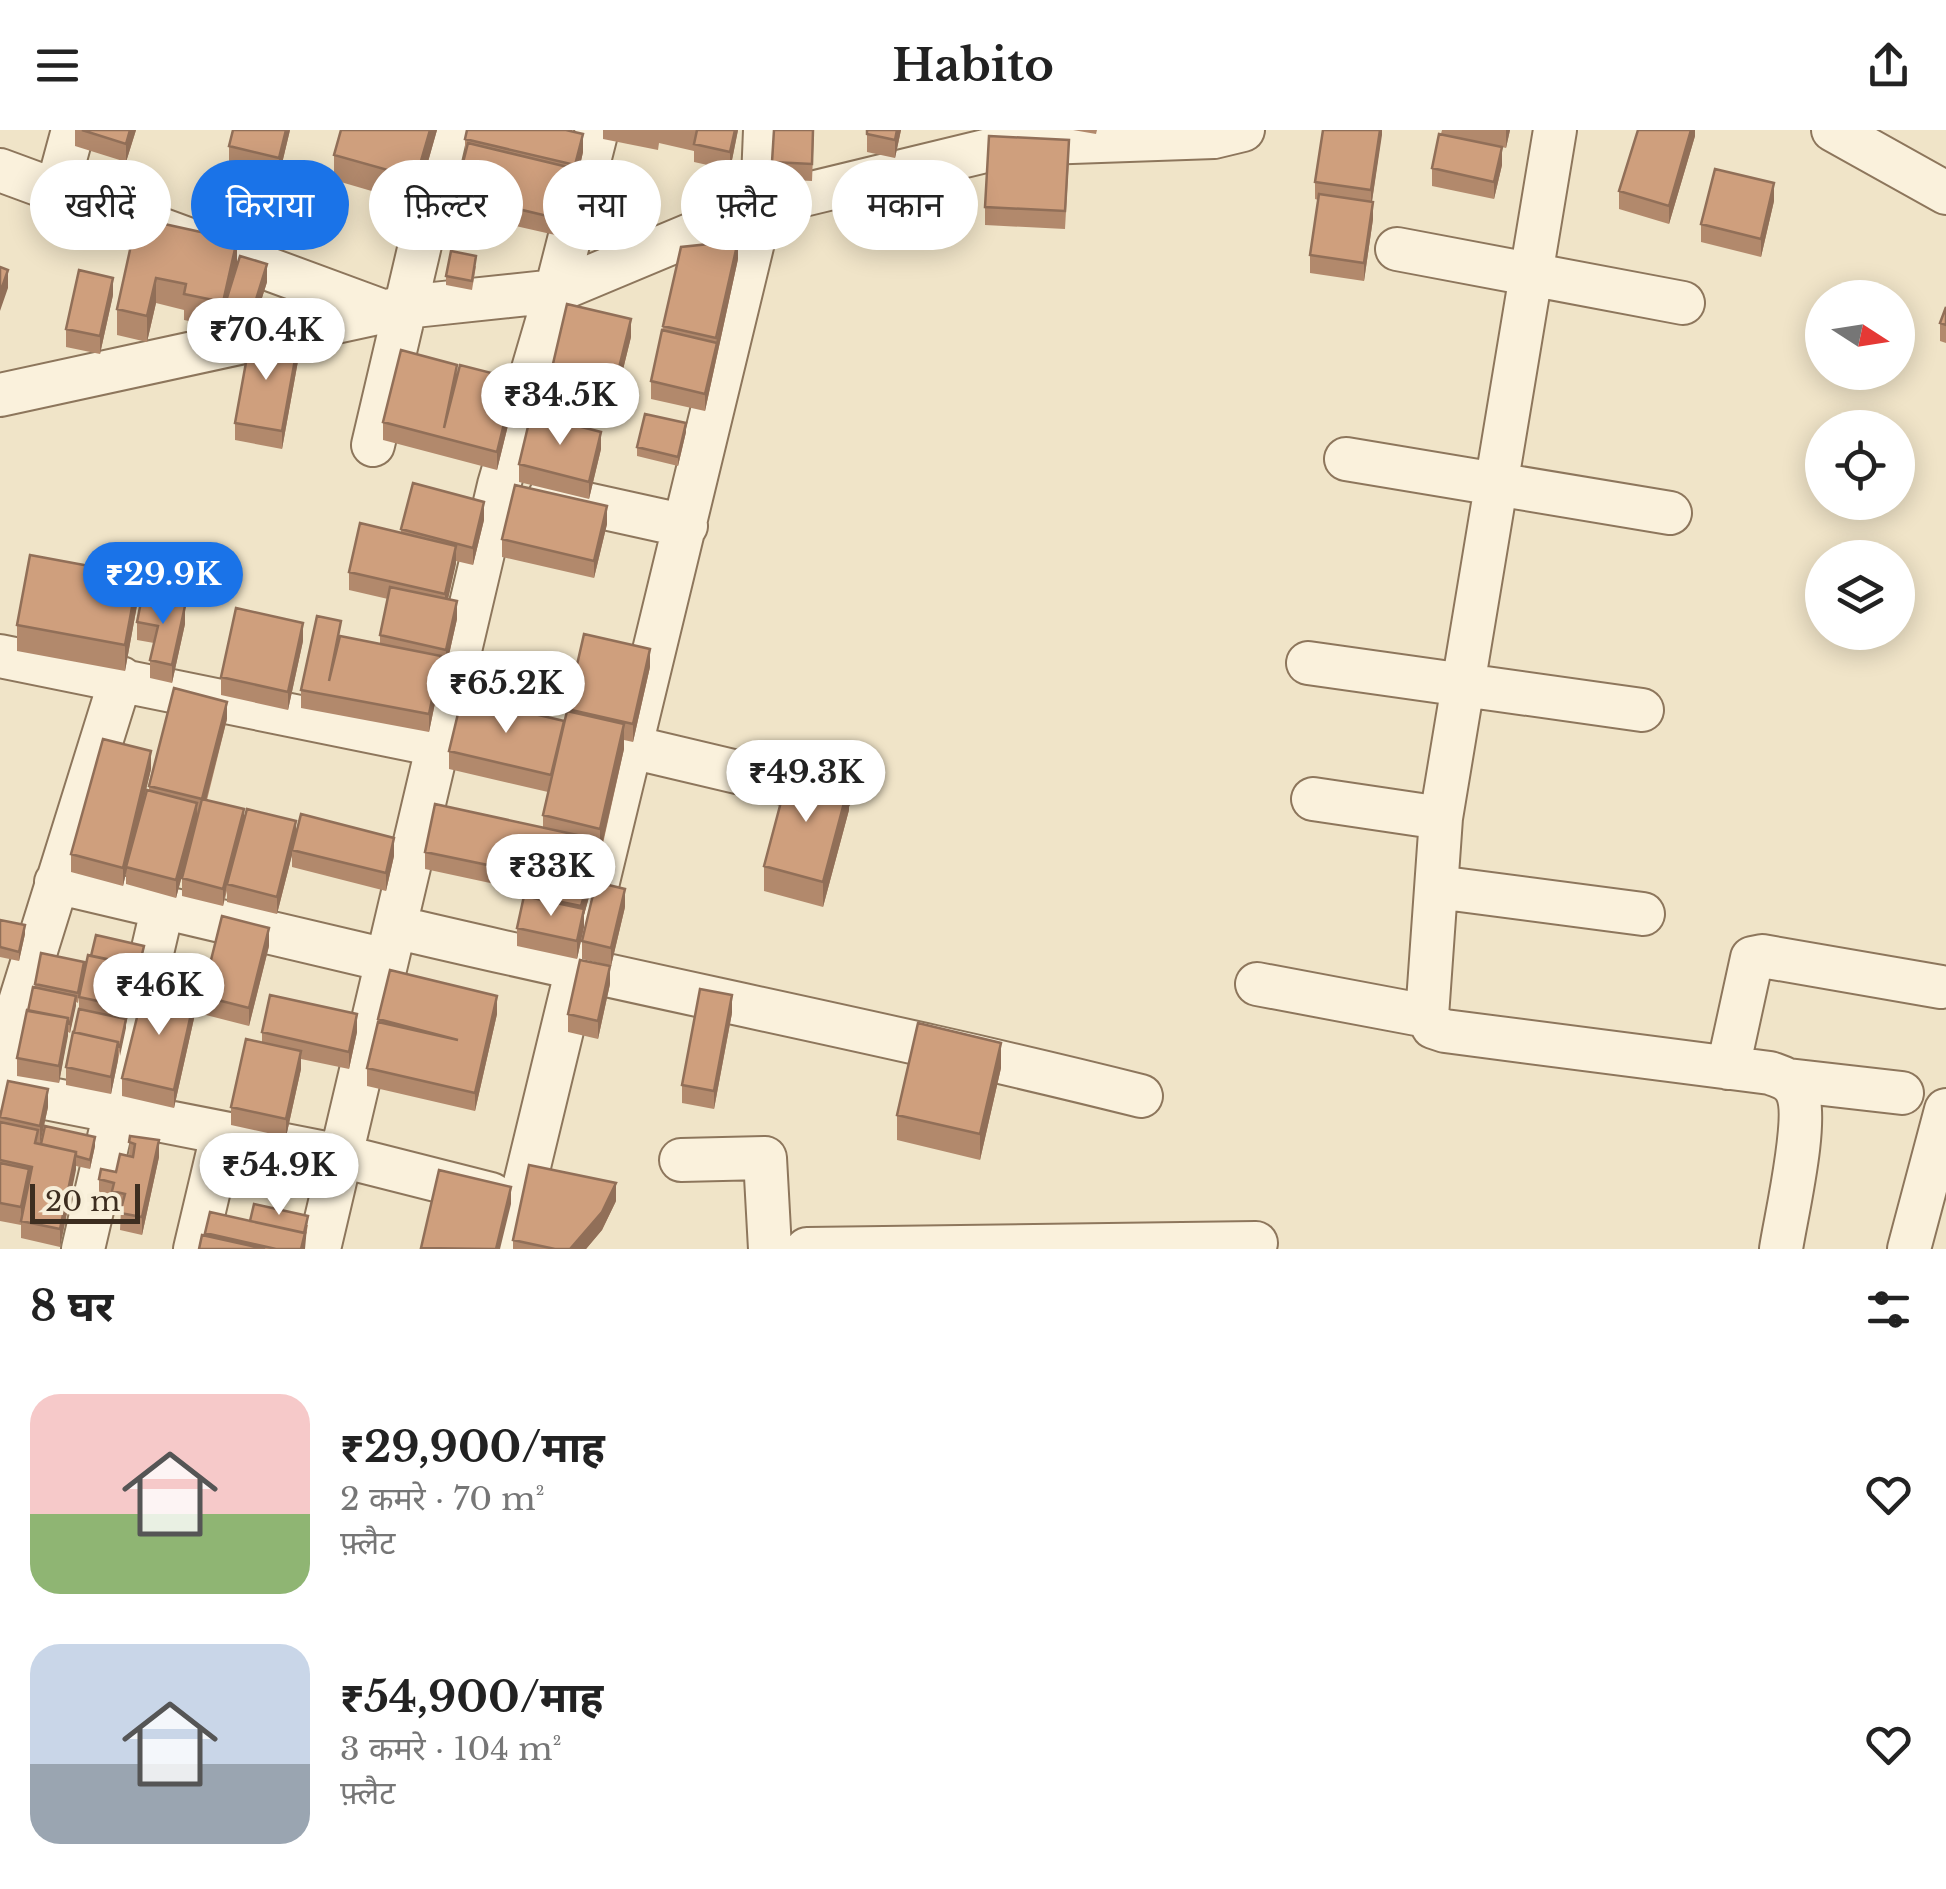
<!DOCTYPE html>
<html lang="hi">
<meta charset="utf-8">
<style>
body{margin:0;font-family:"Libre Baskerville","Noto Sans Devanagari",serif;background:#f2f2f2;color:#222;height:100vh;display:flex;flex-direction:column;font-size:38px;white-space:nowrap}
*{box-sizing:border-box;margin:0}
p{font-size:32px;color:#767676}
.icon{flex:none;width:55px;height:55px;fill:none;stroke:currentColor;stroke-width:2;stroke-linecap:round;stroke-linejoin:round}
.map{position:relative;height:1119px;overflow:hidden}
.details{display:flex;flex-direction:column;background:#fff;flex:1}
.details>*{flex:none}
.guide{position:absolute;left:30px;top:30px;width:1000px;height:90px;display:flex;gap:20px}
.needle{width:65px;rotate:102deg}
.fabs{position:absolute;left:1805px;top:150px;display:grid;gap:20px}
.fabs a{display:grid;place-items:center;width:110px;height:110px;border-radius:50%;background:#fff;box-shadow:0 5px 25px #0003;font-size:50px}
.scale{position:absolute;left:30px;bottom:25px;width:110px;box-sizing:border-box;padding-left:10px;border:5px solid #3d2e20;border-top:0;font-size:28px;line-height:35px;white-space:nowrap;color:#3d2e20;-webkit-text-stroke:8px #f7eed8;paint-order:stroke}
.price{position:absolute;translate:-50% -85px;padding:0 22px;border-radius:35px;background:#fff;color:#222;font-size:32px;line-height:65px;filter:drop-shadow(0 2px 5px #0008)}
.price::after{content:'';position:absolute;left:50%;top:60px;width:30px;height:22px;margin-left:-15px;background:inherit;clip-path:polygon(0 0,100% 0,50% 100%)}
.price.active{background:#1a73e8;color:#fff}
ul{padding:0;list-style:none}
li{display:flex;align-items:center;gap:30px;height:250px;padding:0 30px}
li span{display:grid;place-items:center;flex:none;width:280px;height:200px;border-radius:30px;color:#555}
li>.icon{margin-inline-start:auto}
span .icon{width:120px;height:120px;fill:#fffc;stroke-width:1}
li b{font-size:42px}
h2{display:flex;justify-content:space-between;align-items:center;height:120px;padding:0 30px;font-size:42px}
.tag{padding:0 35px;border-radius:45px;background:#fff;box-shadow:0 5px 25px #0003;font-size:35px;line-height:90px}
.tag.active{background:#1a73e8;color:#fff}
header{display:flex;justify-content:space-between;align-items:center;height:130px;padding:0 30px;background:#fff;font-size:45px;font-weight:700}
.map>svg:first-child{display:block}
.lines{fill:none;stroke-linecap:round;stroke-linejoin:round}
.minor-casing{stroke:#8d765c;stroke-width:46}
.minor{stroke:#faf1dc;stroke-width:42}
.wall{fill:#b2896c}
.shaded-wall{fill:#916f58}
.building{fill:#cf9f7d;stroke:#916f58;stroke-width:2.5}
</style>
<header><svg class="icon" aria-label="menu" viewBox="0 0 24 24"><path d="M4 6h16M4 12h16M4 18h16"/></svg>Habito<svg class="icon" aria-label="share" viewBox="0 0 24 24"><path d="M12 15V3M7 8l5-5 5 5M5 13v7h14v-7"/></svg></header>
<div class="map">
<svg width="1946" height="1119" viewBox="0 0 1946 1119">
<rect width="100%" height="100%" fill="#f0e4c8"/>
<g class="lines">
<defs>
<path id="minor" d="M1555 0 1441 688 1427 886 1433 897 1445 901 1770 943C1781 947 1790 949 1796 960 1810 986 1786 1086 1781 1119
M1833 0 1946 63
M0 40 388 183
M57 59 73 0
M1397 119 1683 173
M0 265 405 177 556 161 762 75 1014 14 1214 7 1243 0
M373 315 447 0
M1346 329 1670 383
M550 366 686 396
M0 526 437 615
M1308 533 1642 580
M606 611 830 664
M1313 669 1441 688
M56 752 386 830
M1437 757 1643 784
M395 797C643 856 894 904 1141 966
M1257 854 1427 886
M0 936 121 548
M1728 938 1752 828 1762 826 1941 857
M1788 950 1902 963
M0 959 341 1026 491 1064
M681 1030 765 1028 770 1119
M83 1119 162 780
M195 1119 222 1005
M319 1119 499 355 556 161 597 0
M509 1119 762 75 765 0
M807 1119 1256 1113
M1909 1119 1946 980"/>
</defs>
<use href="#minor" class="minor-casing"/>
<use href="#minor" class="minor"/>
</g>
<path class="wall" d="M75 0H136L126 32 75 16Z
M290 0 279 46 229 33V16Z
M341 0H437L416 74 334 50V25Z
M603 0H738L730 40 694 32V21L659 13 658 20 603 9Z
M774 0H814L812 51 772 49Z
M867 0H901L895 28 867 22Z
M1073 0H1097L1096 4Z
M1382 0 1372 71 1373 89 1364 151 1310 143V125L1318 70 1315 69V52Z
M1442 0H1510L1506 18 1502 17V35L1494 69 1432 56V38Z
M1695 0V6L1669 94 1619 79V61Z
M465 9 583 22 564 107 455 82V64L465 25Z
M1069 28 1065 99 985 95V77Z
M1774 71 1761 127 1701 112V94Z
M137 88 237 135 267 152 250 206 223 198 184 190V180L156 173 147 212 117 205V179Z
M738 129 705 281 651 269V251L663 196Z
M476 136 472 160 446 155V146Z
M113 165 100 224 66 217V199Z
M1946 177V213L1940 211V193Z
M631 207 615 272 552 256V238Z
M298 231 282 319 235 310V293Z
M457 244 515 267 497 340 383 310V292Z
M686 302 678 336 637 326V317Z
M601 319 589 369 519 352V334Z
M484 390 473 435 456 431 448 469 457 489 446 538 441 537V544L429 602 301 578V560L341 506 380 514V505L388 469 349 460V442L401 403V399Z
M607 394 594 448 502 427V409Z
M138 470 125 541 17 521V495Z
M137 492 185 494 172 553 150 548V530L154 513 137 510Z
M303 511 288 580 221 565V547Z
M650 537 633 612 624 610V619L600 727 584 785V797L577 829 517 816V798L527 761 425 739V722L543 698V685L548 662 449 639V621L564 591 567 579Z
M227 589 207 670 244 689 394 726 386 761 292 737V725L277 784 227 772V761L223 776 182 766V748L190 716 176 768 126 754V742L123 756 71 742V724L151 639 135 706 149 660V656Z
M849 680 823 777 764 761V736Z
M625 777 611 836 582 829V811Z
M0 790 25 804 19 831 0 827Z
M269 816 249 896 202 884V866Z
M144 825 138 850 135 849 111 964 66 955V937L79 879V867L78 873 76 872 70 903 68 902 59 953 17 946V928L35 854Z
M390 840 497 884 475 981 367 956V938Z
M610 854 598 909 568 902V884Z
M732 883 714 979 682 973V955Z
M195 884 174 978 122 966V948Z
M262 902H357L349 939 301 929V939L286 1007 231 995V977L262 912Z
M1001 938 980 1030 897 1010V985Z
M48 977 40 1014H38L95 1016 90 1039 76 1036 60 1117 21 1108V1094V1095L0 1091V987Z
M130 1006 159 1027 142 1105 120 1100 121 1080 112 1079V1070L99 1067V1049L116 1042 129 1026Z
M616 1071 602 1100 586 1119H513V1110Z
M250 1091 308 1095 305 1110V1119H199L205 1103Z"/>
<path class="shaded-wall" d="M130 0H136L126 32V14Z
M286 0H290L279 46V28Z
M430 0H437L416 74V48Z
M735 0H738L730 40V22Z
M897 0H901L895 28V10Z
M1380 0H1382V5L1371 78V60Z
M1506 0H1510L1506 18Z
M1691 0H1695V6L1669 94V76Z
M583 4V22L564 107V90Z
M1502 17V35L1494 69V52Z
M1774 53V71L1761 127V109Z
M1373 72V89L1364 151V133Z
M237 110V136L223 181V172Z
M738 111V129L705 281V264Z
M267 134V152L250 206V189Z
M8 140V158L0 181V163Z
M113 148V165L100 224V206Z
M156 148V173L147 212V186Z
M631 189V207L615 272V254Z
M298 213V231L282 319V301Z
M515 249V267L497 340V322Z
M686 293V302L678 336V327Z
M601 302V319L589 369V352Z
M484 372V390L473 435V418Z
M607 376V394L594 448V431Z
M456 416V434L445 482V464Z
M138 445V470L125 541V515Z
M457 471V489L446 538V520Z
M185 476V494L172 553V535Z
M303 493V511L288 580V562Z
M650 519V537L633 612V594Z
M441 526V544L429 602V584Z
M227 572V589L202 686V669Z
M624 594V619L600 724V699Z
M151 621V639L123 756V738Z
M849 654V680L823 777V752Z
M197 673V691L176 768V750Z
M244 679V697L227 754 223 776V759Z
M296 691V709L292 720V725L277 784V767Z
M394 708V726L386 761V743Z
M600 710V727L584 785V797L577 829V811L581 791V776Z
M625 759V777L611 836V818Z
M25 795V804L19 831V822Z
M269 798V816L249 896V878Z
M135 835V853L126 894V877Z
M610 836V854L598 909V891Z
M732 865V883L714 979V961Z
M76 866V876L70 903V894Z
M195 866V884L174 978V960Z
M497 866V884L475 981V963Z
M357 884V902L349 939V922Z
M68 888V906L59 953V936Z
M126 889V898L120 926V917Z
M118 912V930L111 964V947Z
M1001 913V938L980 1030V1004Z
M301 921V939L286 1007V989Z
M48 959V977L40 1014V996Z
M95 1007V1016L90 1039V1030Z
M159 1010V1027L142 1105V1087Z
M76 1022V1040L60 1117V1099Z
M29 1039V1057L21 1095V1077Z
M616 1053V1071L602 1100 586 1119H570Z
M511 1057V1074L500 1119H496Z
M308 1086 305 1119H301Z"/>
<path class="building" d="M82 0H130L126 14Z
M233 0H286L279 28 229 16Z
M341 0H430L416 48 334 25Z
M467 0H566L583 4 575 35 465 9Z
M697 0H735L730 22 694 14Z
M774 0H813L812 34 772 32Z
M867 0H897L895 10 867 4Z
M1323 0H1380L1371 60 1315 52Z
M1638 0H1691L1669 76 1619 61Z
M1439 4 1502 17 1494 52 1432 38Z
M989 6 1069 10 1065 81 985 77Z
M468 13 576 39 564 90 455 64Z
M1715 39 1774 53 1761 109 1701 94Z
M1319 64 1373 72 1364 133 1310 125Z
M137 88 237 110 223 172 184 164 186 154 156 148 147 186 117 179Z
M738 111 716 208 663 196 681 117Z
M451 121 476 126 472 151 446 146Z
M240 126 267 134 250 189 223 181Z
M0 137 8 140 0 163Z
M79 140 113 148 100 206 66 199Z
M567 174 631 189 615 254 552 238Z
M1946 177V195L1940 193Z
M662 200 717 213 705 264 651 251Z
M251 205 298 213 282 301 235 293Z
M401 220 457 235 444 298 460 235 515 249 497 322 383 292Z
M531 284 601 302 589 352 519 334Z
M645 284 686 293 678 327 637 317Z
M413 353 484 372 473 418 401 399Z
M515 355 607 376 594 431 502 409Z
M360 393 456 416 445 464 349 442Z
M30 425 138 445 125 515 17 495Z
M390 457 457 471 446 520 380 505Z
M142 467 185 476 172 535 150 530 158 496 137 492Z
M236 478 303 493 288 562 221 547Z
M317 486 341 491 329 551 340 506 441 526 429 584 301 560Z
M584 504 650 519 633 594 567 579Z
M174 558 227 572 202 669 244 679 223 759 182 748 202 669 149 656Z
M462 567 564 591 551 645 449 621Z
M567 581 624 594 600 699 543 685Z
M103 609 151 621 123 738 71 724Z
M790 638 849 654 823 752 764 736Z
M147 660 197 673 176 750 126 737Z
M435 674 600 710 581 776 527 765 531 744 425 722Z
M247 679 296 691 277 767 227 754Z
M301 684 394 708 386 743 292 720Z
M596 752 625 759 611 818 582 811Z
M524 766 584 779 577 811 517 798Z
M222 786 269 798 249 878 202 866Z
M0 790 25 795 19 822 0 817Z
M96 805 144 816 138 841 135 840V835L91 826Z
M41 823 84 832 78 863 35 854Z
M88 825 135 835 126 877 79 867Z
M580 830 610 836 598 891 568 884Z
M390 840 497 866 475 963 367 938 378 892 458 910 378 889Z
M145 855 195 866 174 960 122 948Z
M33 857 76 866 70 894 68 893V888L28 881Z
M700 859 732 865 714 961 682 955Z
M270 865 357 884 349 922 262 902Z
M79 879 126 889 120 917 118 916V912L74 902Z
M27 880 68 888 59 936 17 928Z
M918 893 1001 913 980 1004 897 985Z
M73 902 118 912 111 947 66 937Z
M246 909 301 921 286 989 231 977Z
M8 951 48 959 40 996 0 987Z
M0 992 38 1000 35 1013 76 1022 60 1099 21 1091 32 1037 0 1030Z
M45 996 95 1007 90 1030 76 1026V1022L41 1014Z
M130 1006 159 1010 142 1087 120 1083 125 1064 112 1061 114 1053 99 1049 101 1039 116 1042 120 1024 133 1027 135 1014 129 1012Z
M0 1033 29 1039 21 1077 0 1073Z
M529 1035 616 1053 602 1082 570 1119H555L513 1110Z
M439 1040 511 1057 496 1119 421 1118Z
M254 1074 308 1086 304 1103 250 1091Z
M210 1082 305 1103 301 1119H276L205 1103Z
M202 1105 265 1119H199Z"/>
</svg>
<div class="fabs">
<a><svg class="needle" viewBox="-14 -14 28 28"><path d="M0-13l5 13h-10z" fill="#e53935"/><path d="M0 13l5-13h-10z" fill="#767676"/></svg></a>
<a><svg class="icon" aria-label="locate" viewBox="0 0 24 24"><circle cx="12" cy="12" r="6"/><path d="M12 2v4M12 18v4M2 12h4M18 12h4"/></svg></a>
<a><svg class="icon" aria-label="layers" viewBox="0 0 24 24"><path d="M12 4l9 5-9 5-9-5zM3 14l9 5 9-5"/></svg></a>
</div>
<div class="scale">20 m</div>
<b class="price" style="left:266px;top:253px">₹70.4K</b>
<b class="price" style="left:560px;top:318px">₹34.5K</b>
<b class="price active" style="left:163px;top:497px">₹29.9K</b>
<b class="price" style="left:506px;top:606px">₹65.2K</b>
<b class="price" style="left:806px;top:695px">₹49.3K</b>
<b class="price" style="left:551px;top:789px">₹33K</b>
<b class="price" style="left:159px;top:908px">₹46K</b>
<b class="price" style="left:279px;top:1088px">₹54.9K</b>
<div class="guide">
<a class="tag">खरीदें</a>
<a class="tag active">किराया</a>
<a class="tag">फ़िल्टर</a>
<a class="tag">नया</a>
<a class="tag">फ़्लैट</a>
<a class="tag">मकान</a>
</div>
</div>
<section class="details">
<h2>8 घर<svg class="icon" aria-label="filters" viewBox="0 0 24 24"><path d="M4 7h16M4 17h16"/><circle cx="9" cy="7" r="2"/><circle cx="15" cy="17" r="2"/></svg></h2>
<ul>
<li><span style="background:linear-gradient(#f6c9c9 60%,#8fb573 0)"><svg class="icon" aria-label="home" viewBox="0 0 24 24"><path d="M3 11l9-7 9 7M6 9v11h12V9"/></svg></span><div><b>₹29,900/माह</b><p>2 कमरे · 70 m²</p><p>फ़्लैट</p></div><svg class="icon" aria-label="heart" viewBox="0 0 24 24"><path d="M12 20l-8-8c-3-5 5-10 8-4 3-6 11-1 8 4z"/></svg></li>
<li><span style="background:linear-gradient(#c9d6e8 60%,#9aa5b1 0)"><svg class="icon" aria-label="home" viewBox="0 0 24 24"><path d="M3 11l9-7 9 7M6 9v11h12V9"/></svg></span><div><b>₹54,900/माह</b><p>3 कमरे · 104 m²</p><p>फ़्लैट</p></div><svg class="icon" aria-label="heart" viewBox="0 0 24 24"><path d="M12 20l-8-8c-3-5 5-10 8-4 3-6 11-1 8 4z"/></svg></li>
</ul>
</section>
